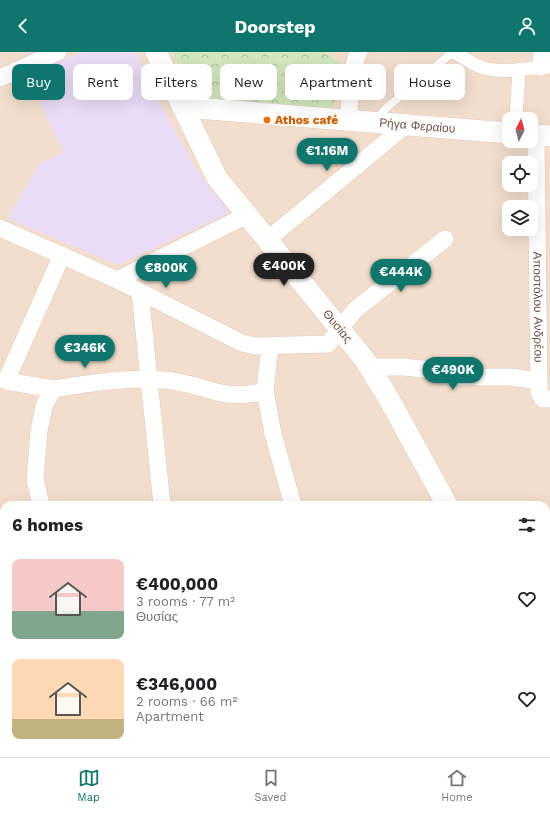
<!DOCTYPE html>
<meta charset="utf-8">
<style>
body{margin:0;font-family:"Work Sans",sans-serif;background:#f6f6f6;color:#202124;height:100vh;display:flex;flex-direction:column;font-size:15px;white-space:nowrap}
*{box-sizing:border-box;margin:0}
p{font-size:13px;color:#757577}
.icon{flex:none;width:22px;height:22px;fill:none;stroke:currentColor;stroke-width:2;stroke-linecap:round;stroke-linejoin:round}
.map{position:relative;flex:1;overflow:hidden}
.panel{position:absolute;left:0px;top:449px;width:550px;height:256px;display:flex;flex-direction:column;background:#fff;border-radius:12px 12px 0 0;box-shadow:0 4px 16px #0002}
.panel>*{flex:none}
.guide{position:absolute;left:12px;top:12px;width:526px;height:36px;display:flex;gap:8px}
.needle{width:26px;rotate:6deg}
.controls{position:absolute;left:502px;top:60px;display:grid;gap:8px}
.controls a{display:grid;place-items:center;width:36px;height:36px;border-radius:8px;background:#fff;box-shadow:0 4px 16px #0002;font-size:20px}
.price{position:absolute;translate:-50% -34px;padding:0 9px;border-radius:14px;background:#0f766e;color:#fff;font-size:13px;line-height:26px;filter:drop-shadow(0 1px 2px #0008)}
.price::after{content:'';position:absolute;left:50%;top:24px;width:12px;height:9px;margin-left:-6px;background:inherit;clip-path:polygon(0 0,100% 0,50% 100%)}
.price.current{background:#222;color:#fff}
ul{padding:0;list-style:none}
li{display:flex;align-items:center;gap:12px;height:100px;padding:0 12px}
li span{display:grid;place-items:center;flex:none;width:112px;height:80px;border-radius:8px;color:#555}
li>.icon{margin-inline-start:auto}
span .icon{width:48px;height:48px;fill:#fffc;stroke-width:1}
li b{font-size:17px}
h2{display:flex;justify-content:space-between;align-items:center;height:48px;padding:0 12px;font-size:17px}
.pill{padding:0 14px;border-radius:8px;background:#fff;box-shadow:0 4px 16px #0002;font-size:14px;line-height:36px}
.pill.current{background:#0f766e;color:#fff}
header{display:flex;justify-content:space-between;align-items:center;height:52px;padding:0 12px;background:#0f766e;color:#fff;font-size:18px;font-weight:700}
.tabs{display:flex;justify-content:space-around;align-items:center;height:56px;border-top:1px solid #e0e0e0;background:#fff;font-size:11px;color:#757577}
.tabs a{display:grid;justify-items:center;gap:2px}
.tabs .current{color:#0f766e}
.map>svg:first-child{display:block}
.residential{fill:#f3decd;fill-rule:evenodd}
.education{fill:#eadcf7}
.park{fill:url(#park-crowns)}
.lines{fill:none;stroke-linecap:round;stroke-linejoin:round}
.service-casing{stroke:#dfc9bb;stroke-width:9}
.pedestrian-casing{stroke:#dfc9bb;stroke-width:14}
.minor-casing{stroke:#dfc9bb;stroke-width:18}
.tertiary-casing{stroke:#dfc9bb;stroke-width:22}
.service{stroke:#fff;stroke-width:8}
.pedestrian{stroke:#fff;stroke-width:13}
.minor{stroke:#fff;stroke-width:17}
.tertiary{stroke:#fff;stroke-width:21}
.food-dot{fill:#e8710a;stroke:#fff2e4;stroke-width:1.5}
.labels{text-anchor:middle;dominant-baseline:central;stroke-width:3.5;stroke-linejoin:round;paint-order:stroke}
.food-label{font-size:12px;font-weight:bold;fill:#c56008;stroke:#fff2e4;text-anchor:start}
.street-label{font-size:12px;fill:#705248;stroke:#fff2e4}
</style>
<header><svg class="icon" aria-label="back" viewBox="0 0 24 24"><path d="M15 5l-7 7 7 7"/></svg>Doorstep<svg class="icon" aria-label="person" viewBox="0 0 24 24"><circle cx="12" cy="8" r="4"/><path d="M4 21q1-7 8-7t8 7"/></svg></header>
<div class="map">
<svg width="550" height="705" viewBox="0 0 550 705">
<defs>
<pattern id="park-crowns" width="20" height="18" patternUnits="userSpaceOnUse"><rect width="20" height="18" fill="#d3e8be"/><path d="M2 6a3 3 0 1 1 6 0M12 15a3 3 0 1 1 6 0" fill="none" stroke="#b0bf9c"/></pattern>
</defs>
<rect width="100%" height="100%" fill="#fbeddf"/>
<path class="residential" d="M0 0H550V705H0ZM509 67H531V89H509ZM509 111H531V133H509ZM509 155H531V177H509ZM4 453H546V701H4Z"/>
<path class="education" d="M83 0H136L156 44 196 117 211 138 230 160 118 213 7 166 40 111 64 101 26 23Z"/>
<path class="park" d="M172 0H326L340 11 334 57 195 45Z"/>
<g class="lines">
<defs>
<path id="service" d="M378 69 384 58 453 0
M546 475 550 473"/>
<path id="pedestrian" d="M454 0C463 5 472 12 481 15 503 23 528 15 550 15
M516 67 519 18"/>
<g id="minor">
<path d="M541 15 542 0"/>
<path d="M0 26 58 0"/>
<path d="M349 69C350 46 348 21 359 0"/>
<path id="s1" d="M536 83 539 340 543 347H550"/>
<path d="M0 176 117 228 242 291 255 294 328 292 355 258 445 187"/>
<path d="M267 188 405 74"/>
<path d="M117 228 247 163"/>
<path d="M140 240 162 453"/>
<path d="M270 294 265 339 273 382 293 453"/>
<path d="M369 315H404L423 317 458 325H510L539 329"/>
<path d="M53 337 6 329 62 203"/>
<path d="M41 453 35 427 39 379 44 354 53 337C90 331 141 323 178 330 215 337 225 349 265 339"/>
<path d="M0 652 4 656"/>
<path d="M0 702 4 699"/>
<path d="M383 705 398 701"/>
</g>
<g id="tertiary">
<path id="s2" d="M156 0 217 126 365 308 389 347 447 453"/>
<path id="s3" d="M183 55 509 81"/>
<path d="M531 83 550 84"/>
<path d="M0 528 4 531"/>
<path d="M130 701 132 705"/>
<path d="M534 701V705"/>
</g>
</defs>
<use href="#service" class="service-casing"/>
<use href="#pedestrian" class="pedestrian-casing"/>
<use href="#minor" class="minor-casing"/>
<use href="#tertiary" class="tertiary-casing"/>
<use href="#service" class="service"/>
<use href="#pedestrian" class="pedestrian"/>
<use href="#minor" class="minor"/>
<use href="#tertiary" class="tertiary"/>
</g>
<circle class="food-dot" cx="267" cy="68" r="4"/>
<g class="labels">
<g class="food-label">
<text x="275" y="68">Athos café</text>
</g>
<g class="street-label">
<text stroke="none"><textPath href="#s3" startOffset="235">Ρήγα Φεραίου</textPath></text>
<text stroke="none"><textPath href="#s1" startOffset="172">Αποστόλου Ανδρέου</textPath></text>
<text stroke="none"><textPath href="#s2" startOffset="331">Θυσίας</textPath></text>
</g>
</g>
</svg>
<div class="controls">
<a><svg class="needle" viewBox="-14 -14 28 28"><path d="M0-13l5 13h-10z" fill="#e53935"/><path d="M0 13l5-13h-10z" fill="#757577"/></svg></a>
<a><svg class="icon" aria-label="locate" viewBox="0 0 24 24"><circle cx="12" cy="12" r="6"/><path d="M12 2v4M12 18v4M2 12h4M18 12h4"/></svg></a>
<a><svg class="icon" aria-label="layers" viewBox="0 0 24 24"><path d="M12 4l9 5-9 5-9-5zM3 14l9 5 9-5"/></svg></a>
</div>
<b class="price" style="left:327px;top:120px">€1.16M</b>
<b class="price current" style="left:284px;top:235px">€400K</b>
<b class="price" style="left:166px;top:237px">€800K</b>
<b class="price" style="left:401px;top:241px">€444K</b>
<b class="price" style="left:85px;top:317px">€346K</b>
<b class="price" style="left:453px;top:339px">€490K</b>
<div class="guide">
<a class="pill current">Buy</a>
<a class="pill">Rent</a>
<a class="pill">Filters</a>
<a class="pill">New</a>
<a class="pill">Apartment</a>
<a class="pill">House</a>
</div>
<section class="panel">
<h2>6 homes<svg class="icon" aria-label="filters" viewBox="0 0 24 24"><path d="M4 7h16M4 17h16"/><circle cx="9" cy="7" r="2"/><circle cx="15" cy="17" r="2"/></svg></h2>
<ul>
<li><span style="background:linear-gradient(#f6c9c9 65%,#7fa58c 0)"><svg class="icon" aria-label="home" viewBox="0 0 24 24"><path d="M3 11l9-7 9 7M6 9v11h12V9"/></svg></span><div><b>€400,000</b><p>3 rooms · 77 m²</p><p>Θυσίας</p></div><svg class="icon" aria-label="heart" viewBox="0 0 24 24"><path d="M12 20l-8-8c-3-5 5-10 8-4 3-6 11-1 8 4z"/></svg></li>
<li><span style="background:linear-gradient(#ffd9b3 75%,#c2b280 0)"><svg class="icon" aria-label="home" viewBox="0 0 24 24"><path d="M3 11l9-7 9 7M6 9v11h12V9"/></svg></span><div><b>€346,000</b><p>2 rooms · 66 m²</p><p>Apartment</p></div><svg class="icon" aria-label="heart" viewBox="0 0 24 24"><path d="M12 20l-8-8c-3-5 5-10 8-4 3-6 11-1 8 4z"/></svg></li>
</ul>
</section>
</div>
<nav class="tabs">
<a class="current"><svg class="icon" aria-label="map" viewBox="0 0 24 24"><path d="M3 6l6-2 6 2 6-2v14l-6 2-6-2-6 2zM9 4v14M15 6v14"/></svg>Map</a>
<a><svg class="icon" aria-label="saved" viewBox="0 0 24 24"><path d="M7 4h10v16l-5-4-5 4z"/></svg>Saved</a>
<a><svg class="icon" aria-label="home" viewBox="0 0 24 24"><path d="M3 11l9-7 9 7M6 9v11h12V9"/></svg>Home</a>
</nav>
